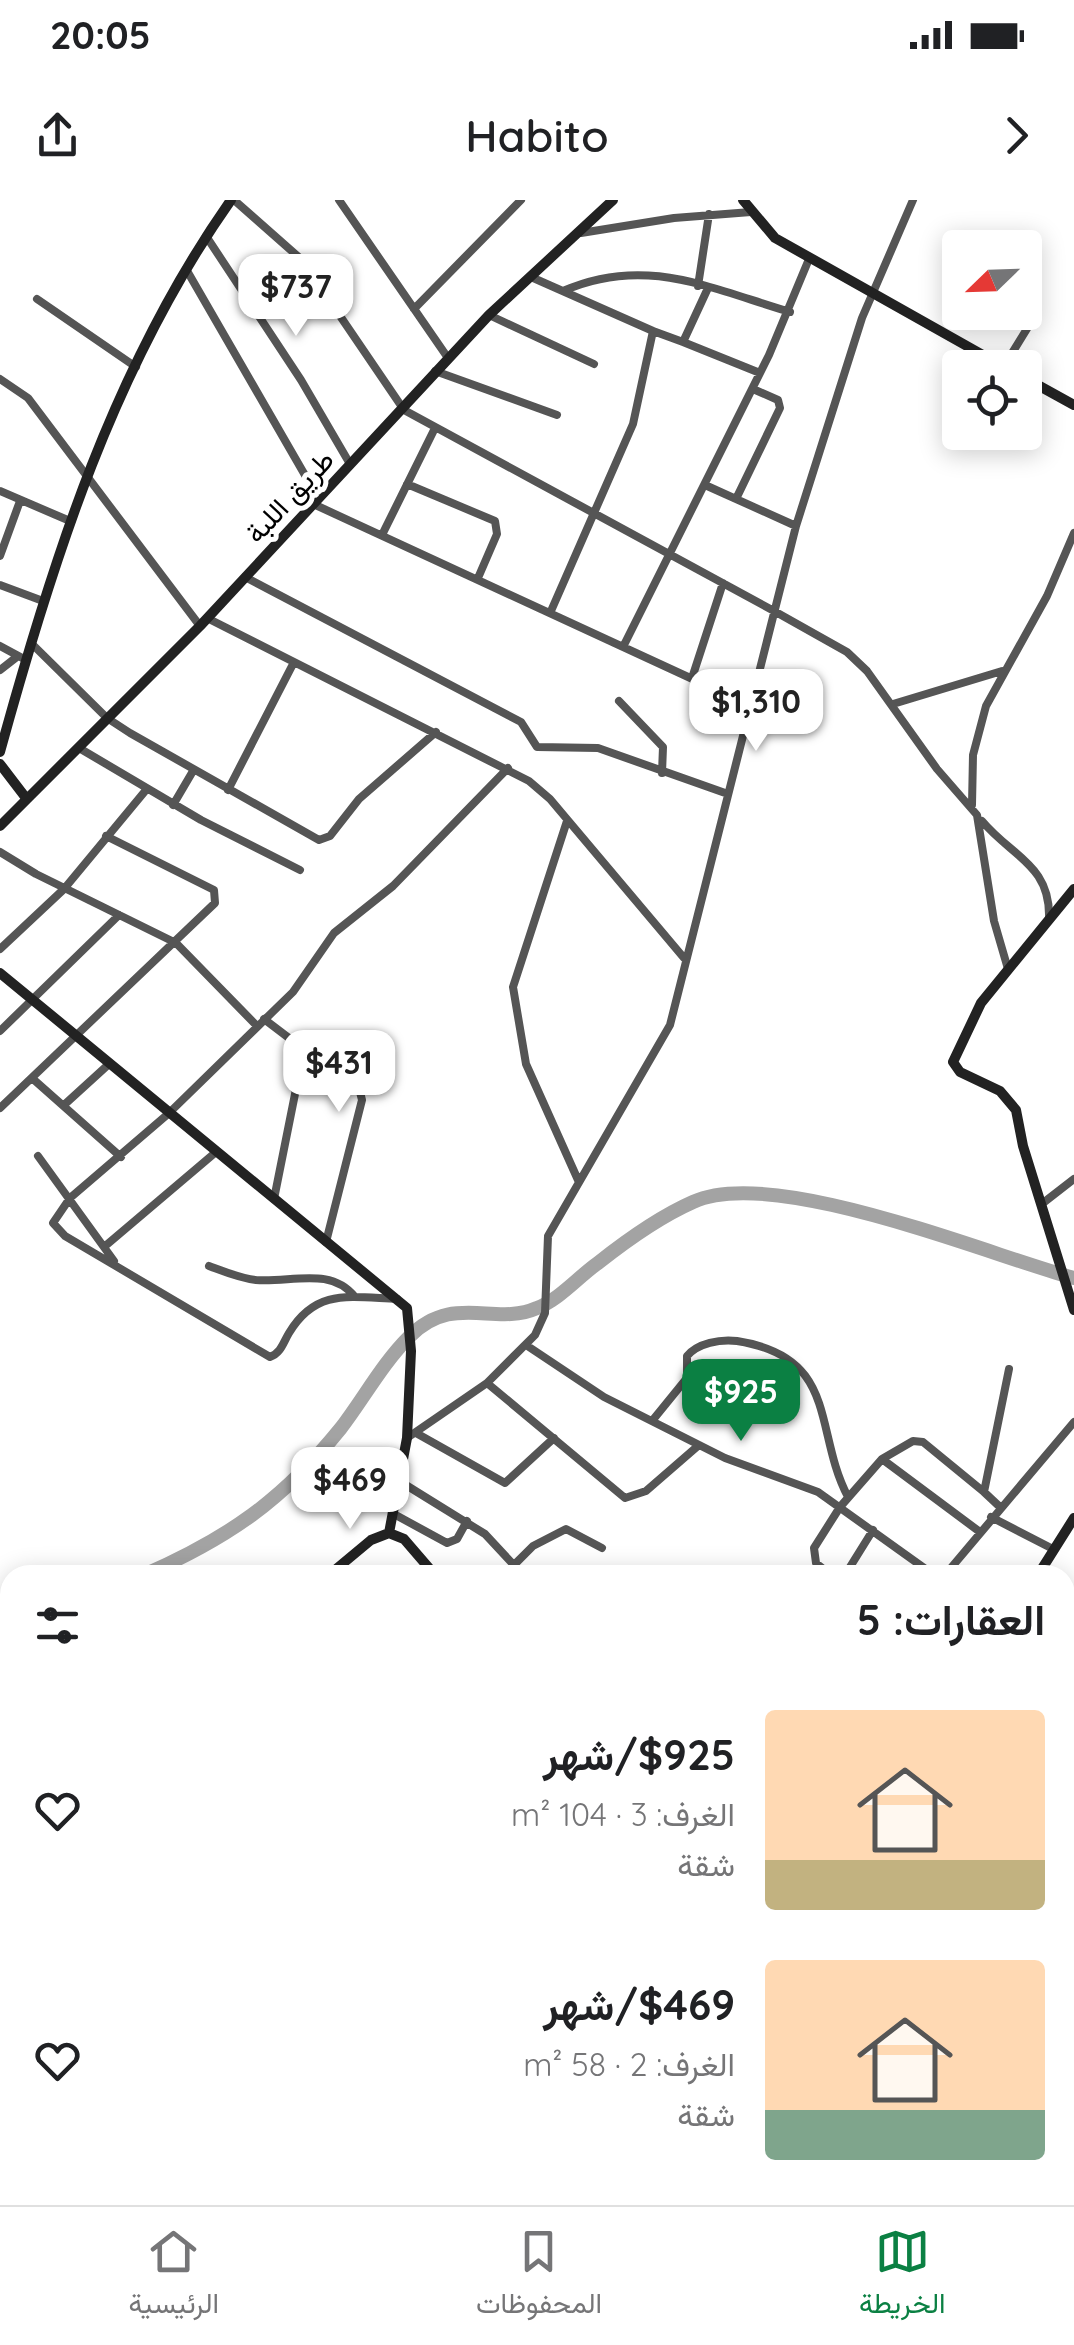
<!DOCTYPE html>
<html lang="ar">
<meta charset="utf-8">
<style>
body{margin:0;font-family:Quicksand,Vazirmatn,sans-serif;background:#f6f6f6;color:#202124;direction:rtl;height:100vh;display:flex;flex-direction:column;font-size:38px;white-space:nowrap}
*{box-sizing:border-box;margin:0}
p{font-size:32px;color:#757577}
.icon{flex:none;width:55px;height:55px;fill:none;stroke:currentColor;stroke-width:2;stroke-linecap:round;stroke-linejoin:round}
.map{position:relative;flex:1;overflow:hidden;direction:ltr}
.sheet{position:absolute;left:0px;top:1365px;width:1075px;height:640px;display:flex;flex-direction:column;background:#fff;border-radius:30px 30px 0 0;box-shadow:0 5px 25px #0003;direction:rtl}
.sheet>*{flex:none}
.needle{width:65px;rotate:247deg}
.fabs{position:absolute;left:942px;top:30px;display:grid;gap:20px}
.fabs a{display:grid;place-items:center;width:100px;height:100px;border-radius:10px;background:#fff;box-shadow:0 5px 25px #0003;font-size:50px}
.price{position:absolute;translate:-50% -85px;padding:0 22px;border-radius:20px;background:#fff;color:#222;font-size:32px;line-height:65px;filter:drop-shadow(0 2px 5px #0008)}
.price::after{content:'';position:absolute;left:50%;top:60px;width:30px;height:22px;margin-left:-15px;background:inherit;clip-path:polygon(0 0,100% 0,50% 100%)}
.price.on{background:#0b8043;color:#fff}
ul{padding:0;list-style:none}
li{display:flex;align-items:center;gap:30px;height:250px;padding:0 30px}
li span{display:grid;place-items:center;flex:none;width:280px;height:200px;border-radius:10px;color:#555}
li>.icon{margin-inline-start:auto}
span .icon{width:120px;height:120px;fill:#fffc;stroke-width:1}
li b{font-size:42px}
h2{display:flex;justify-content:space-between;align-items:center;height:120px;padding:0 30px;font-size:42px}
.status{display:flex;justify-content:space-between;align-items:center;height:70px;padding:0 50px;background:#fff;direction:ltr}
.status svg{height:28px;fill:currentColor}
header{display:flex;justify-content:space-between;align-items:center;height:130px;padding:0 30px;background:#fff;font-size:45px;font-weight:600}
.dock{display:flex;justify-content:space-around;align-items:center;height:140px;border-top:2px solid #e0e0e0;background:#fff;font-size:28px;color:#757577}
.dock a{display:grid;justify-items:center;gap:5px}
.dock .on{color:#0b8043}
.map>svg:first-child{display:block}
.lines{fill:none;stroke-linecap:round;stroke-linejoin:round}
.river{stroke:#a3a3a3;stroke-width:14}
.primary-casing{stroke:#dbdbdb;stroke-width:16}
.street{stroke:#555;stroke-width:8}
.secondary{stroke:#222;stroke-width:10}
.primary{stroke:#000;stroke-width:11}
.labels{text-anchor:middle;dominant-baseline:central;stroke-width:10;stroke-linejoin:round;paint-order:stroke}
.street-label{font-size:28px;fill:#000;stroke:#fff}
</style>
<div class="status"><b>20:05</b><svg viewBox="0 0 49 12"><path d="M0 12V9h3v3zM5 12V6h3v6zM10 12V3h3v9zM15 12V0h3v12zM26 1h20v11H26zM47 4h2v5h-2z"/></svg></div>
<header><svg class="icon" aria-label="forward" viewBox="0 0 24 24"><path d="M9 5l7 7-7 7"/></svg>Habito<svg class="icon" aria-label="share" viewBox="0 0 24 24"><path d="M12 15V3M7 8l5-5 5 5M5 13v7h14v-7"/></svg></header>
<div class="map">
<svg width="1074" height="2005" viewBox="0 0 1074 2005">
<rect width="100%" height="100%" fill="#fff"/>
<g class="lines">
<path class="river" d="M144 1375C228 1338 282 1301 341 1228 364 1198 382 1164 409 1137 453 1092 494 1127 537 1108 560 1099 578 1077 598 1063 627 1040 659 1017 693 1002 773 965 989 1055 1074 1078
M0 1430 10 1428"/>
<defs>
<path id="primary" d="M0 1918 10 1938
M36 1995 40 2005"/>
</defs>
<use href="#primary" class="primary-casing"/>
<path class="street" d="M234 0 302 60 404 210 774 411 847 452 867 471 937 569 977 615 994 721 1008 769
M339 0 448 158
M581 33 674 18 751 12
M206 36 301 180 350 264
M186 69 317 296
M531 77 653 131 633 224 551 411
M698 86 709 14
M563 91C645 55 709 88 790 112
M37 99 136 167
M414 109 521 0
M489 115 594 164
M653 131 683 142 708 88
M683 142 760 173
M1004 166 1033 119 1038 46
M435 171 557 215
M0 179 28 198 200 426
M407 284 495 321 497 334 478 378
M705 285 796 326
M0 291 70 321
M736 299 780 208 778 200 753 189
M311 303 751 506
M382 335 435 228
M0 356 20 301
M245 377 521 522 537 547 598 548 728 594
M0 385 43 401
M207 418 529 581 550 599 684 758
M31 443 107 518 130 533 319 640 330 636 359 599 436 532
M624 445 769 155 809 59
M0 446 26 460
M0 470 18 456
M692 478 723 383
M619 501 663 547 662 573
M893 504 1002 471
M79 548 201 620 300 670
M228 590 293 464
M173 605 193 571
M972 605 973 555 986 506 1047 396 1074 333
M567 621 513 787 526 864 578 980
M982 621C1012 657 1051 665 1049 719
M0 652 36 674 176 743 257 826
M0 749 64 689 146 590
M264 819 360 892 362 900 326 1042
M0 831 119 715
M33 879 121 957
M64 905 109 864
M0 908 215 703 214 690 106 636
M38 956 114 1061
M274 999 304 849
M1043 1003 1074 979
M104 1047 216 952
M209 1066C225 1072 239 1078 256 1080 290 1083 331 1066 355 1097
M397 1099C350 1097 316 1088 289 1133 283 1143 281 1153 270 1157L65 1036 53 1023 70 998 168 914 293 792 334 733 393 686 508 568
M526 1145 604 1197 725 1258 818 1292 934 1375
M487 1183 625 1298 646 1291 699 1245
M652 1221 687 1178V1156C698 1143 720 1139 737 1141 840 1157 813 1231 848 1297
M416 1233 505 1283 554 1238
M407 1238 487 1183 535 1135 545 1113 548 1036 670 825 796 326 862 118 913 0
M882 1259 913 1241 923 1242 984 1292
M401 1282 485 1334 523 1375
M1000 1307 984 1292 1009 1169
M392 1313 447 1343 457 1339 467 1321
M991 1317 1053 1349
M504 1375 533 1346 566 1329 602 1348
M831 1375 816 1363 814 1348 840 1307 882 1259 980 1332
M845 1375 873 1330
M945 1375 1074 1222
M1065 1436 1074 1450
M1065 1500 1074 1506
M1065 1565 1074 1571
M0 1602 10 1613
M1065 1634 1074 1639
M1065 1682 1074 1684
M1065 1813 1074 1815
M1065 1824 1074 1847
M0 1951 10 1946
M1065 1953 1074 1950
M1065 1968 1073 2005
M184 1995 192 2005
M443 1995 447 2005
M670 1995 674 2005
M734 1995 739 2005
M804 1995 807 2005
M866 1995 869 2005
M128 2005 136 1995
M397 2005 410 1995
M519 2005 534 1995
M889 2005 918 1996"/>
<path class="secondary" d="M743 0 775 38 1006 168
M1025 178 1074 205
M0 552C53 359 114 166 231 0
M0 564 26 598
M0 626 200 426 489 115 613 0
M1074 689 981 803 953 862 960 872 1000 891 1016 910 1023 946 1074 1110
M0 773 407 1108 411 1151 407 1238 389 1333
M329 1375 371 1340 389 1333 404 1339 435 1375
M1038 1375 1074 1318
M0 1498 10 1497
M1065 1748 1074 1750
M918 1995V2005
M322 2005 330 1995"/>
<use href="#primary" class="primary"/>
</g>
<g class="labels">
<g class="street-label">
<text transform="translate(289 296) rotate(-47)">طريق اللبة</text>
</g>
</g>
</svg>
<div class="fabs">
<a><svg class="needle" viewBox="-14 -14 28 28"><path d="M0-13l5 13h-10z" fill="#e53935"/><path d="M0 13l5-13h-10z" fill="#757577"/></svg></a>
<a><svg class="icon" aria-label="locate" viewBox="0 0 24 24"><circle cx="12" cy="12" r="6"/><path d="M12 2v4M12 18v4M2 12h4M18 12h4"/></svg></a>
</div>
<b class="price" style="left:296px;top:139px">$737</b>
<b class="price" style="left:756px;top:554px">$1,310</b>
<b class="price" style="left:339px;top:915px">$431</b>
<b class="price on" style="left:741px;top:1244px">$925</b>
<b class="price" style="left:350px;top:1332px">$469</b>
<section class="sheet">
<h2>العقارات: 5<svg class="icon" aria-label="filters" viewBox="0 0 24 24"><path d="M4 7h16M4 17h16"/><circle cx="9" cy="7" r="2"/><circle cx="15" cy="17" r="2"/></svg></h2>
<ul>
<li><span style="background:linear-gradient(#ffd9b3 75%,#c2b280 0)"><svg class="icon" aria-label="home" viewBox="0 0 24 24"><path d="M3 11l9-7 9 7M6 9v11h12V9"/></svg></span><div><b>$925/شهر</b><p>الغرف: 3 · 104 m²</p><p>شقة</p></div><svg class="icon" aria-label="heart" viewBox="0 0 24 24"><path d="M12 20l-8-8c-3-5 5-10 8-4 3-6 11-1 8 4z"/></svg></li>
<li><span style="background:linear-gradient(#ffd9b3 75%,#7fa58c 0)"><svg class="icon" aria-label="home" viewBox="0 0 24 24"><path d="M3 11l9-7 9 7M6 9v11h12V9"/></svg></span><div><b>$469/شهر</b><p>الغرف: 2 · 58 m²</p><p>شقة</p></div><svg class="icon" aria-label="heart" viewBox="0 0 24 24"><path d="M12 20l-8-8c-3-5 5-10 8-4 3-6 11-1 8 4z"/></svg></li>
</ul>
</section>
</div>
<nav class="dock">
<a class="on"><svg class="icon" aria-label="map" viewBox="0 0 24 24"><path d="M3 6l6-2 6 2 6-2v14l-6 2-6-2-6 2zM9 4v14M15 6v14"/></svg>الخريطة</a>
<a><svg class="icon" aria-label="saved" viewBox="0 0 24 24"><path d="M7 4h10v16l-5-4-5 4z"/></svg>المحفوظات</a>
<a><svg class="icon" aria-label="home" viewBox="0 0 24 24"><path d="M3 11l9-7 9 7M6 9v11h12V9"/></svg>الرئيسية</a>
</nav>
